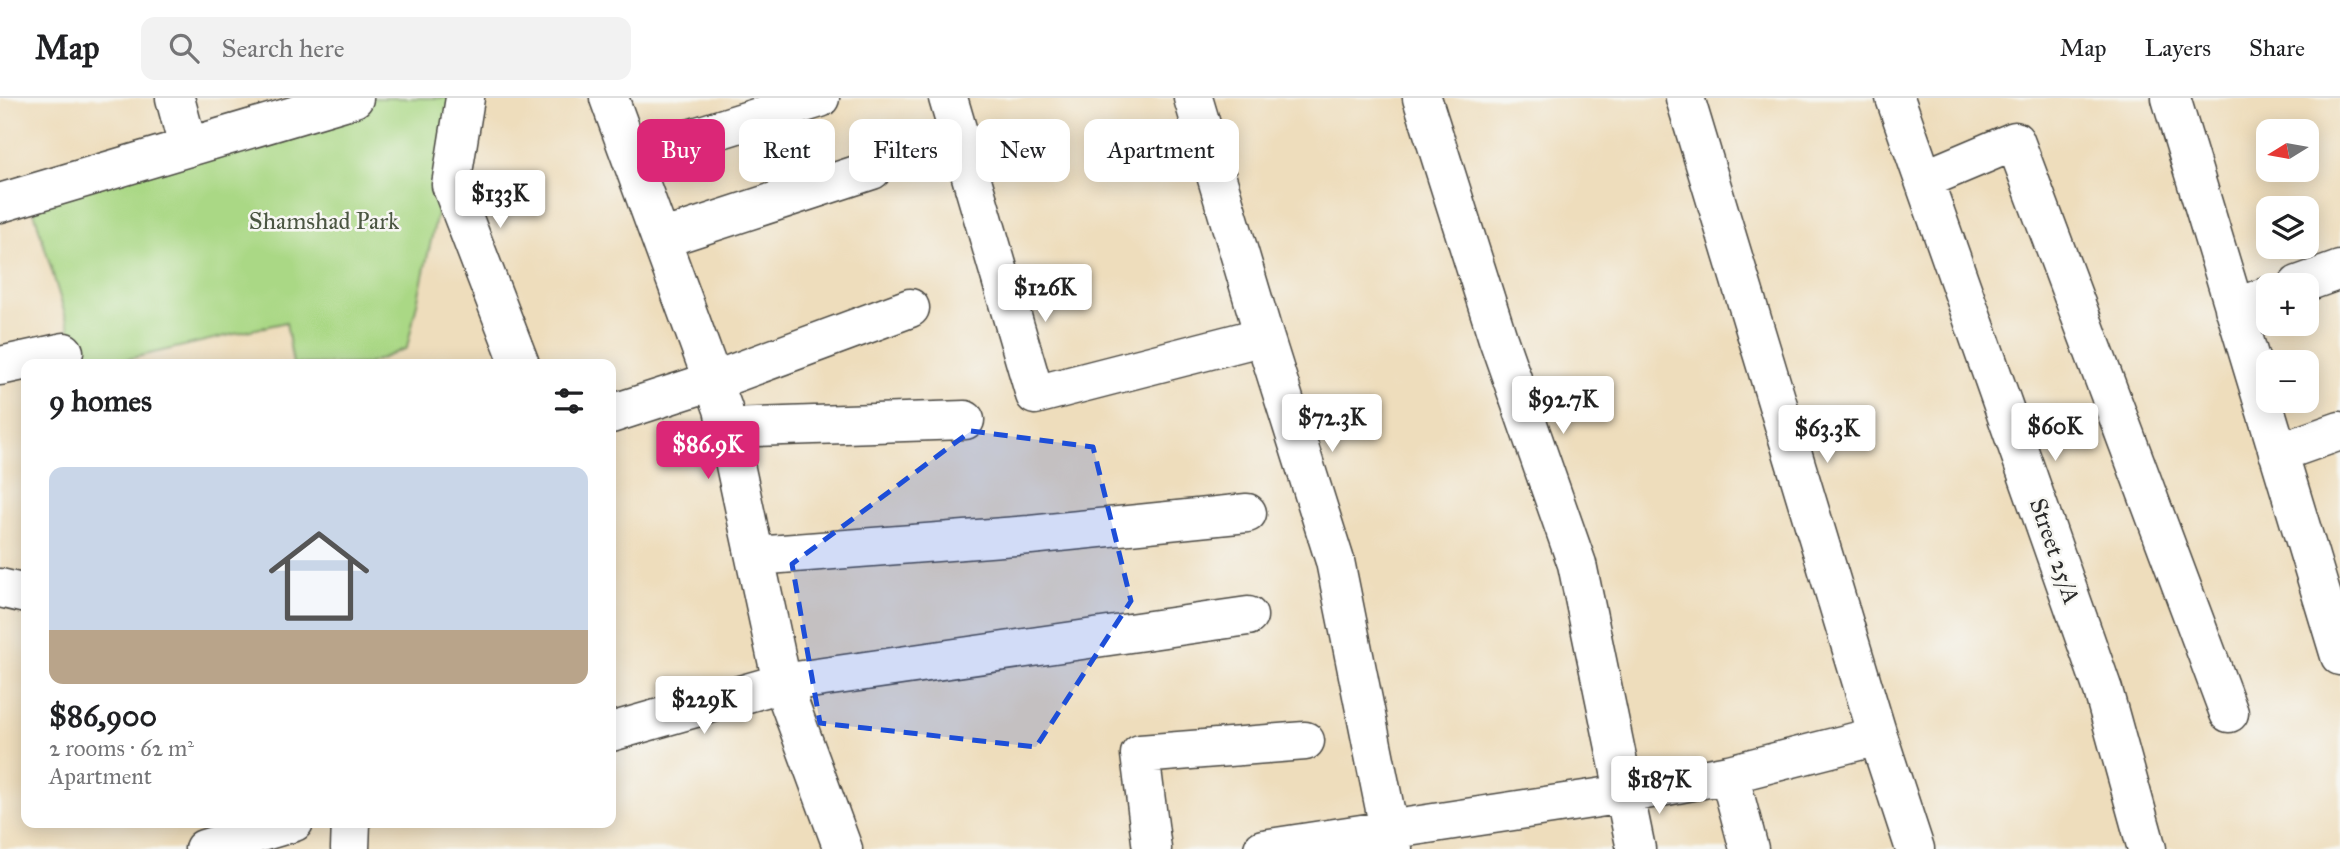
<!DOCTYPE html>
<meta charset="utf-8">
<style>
body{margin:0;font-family:"IM FELL Great Primer",serif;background:#f2f2f2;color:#202124;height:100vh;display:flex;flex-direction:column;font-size:26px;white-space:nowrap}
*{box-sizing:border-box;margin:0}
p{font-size:23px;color:#757577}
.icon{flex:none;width:38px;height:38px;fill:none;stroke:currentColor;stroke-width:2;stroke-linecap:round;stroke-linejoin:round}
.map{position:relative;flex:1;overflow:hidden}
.sheet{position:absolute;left:21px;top:261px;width:595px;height:469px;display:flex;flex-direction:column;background:#fff;border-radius:14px;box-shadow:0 4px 18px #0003}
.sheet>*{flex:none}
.banner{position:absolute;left:637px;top:21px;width:665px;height:63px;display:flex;gap:14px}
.needle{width:46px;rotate:259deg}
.tools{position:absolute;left:2256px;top:21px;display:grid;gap:14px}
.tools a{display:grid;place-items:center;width:63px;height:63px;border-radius:14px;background:#fff;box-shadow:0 4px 18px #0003;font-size:35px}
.price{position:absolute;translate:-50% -60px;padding:0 16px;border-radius:7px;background:#fff;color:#222;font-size:23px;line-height:46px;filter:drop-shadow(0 2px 4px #0008)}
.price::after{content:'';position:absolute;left:50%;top:42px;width:21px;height:16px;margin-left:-10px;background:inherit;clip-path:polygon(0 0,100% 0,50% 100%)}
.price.current{background:#db2777;color:#fff}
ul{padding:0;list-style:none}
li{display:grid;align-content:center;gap:14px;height:371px;padding:0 28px}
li+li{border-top:2px solid #e0e0e0}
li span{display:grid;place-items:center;height:217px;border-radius:14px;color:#555}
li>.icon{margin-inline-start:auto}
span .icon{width:126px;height:126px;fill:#fffc;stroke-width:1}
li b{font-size:30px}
h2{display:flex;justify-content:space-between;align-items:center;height:84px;padding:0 28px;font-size:30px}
.pill{padding:0 24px;border-radius:14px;background:#fff;box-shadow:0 4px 18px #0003;font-size:24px;line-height:63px}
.pill.current{background:#db2777;color:#fff}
header{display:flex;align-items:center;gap:42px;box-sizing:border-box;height:98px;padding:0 35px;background:#fff;border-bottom:2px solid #e0e0e0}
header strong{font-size:33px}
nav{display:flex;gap:38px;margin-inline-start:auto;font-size:24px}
.search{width:490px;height:63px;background:#f2f2f2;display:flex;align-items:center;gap:18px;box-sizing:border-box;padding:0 24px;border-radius:14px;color:#757577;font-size:26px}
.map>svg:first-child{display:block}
.green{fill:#aad885;stroke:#6a8258;stroke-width:2}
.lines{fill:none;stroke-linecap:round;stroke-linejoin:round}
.minor-casing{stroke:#484641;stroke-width:41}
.minor{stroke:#fff;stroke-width:38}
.marked{fill:#1d4ed8;fill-opacity:0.2;stroke:#1d4ed8;stroke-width:5;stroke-dasharray:14 9;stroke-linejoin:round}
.labels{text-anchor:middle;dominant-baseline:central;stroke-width:5;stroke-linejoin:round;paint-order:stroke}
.park-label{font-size:24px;fill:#4b5642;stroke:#f6f6f2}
.street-label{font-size:24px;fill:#2b2b2b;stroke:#f6f6f2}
</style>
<header>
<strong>Map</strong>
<div class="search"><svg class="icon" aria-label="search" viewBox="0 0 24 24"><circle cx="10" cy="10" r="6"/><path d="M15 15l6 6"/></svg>Search here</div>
<nav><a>Map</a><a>Layers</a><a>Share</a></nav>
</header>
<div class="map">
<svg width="2340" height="751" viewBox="0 0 2340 751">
<rect width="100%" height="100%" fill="#f6f6f2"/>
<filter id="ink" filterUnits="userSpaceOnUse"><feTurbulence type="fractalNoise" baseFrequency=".0143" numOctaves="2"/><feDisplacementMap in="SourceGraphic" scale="14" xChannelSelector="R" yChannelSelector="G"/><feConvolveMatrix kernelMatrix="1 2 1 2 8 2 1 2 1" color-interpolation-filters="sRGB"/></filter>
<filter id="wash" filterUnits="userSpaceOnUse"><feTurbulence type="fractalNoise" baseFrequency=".00686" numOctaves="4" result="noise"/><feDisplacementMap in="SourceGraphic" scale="28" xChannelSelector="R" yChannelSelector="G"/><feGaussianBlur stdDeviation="1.57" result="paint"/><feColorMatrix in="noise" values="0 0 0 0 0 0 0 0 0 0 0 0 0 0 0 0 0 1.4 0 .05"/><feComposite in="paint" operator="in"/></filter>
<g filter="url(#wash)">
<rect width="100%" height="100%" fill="#eeddbc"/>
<path class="green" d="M354 0H463L407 250 368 266H293L286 224 107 266H80L29 97Z"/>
</g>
<g filter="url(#ink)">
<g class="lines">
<defs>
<path id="minor" d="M175 0 188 49
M465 0 451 87 520 266
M609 0 723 311 782 585 843 751
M948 0 1035 297 1264 238
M1193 0 1264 238 1335 463 1393 751
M1422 0 1498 241 1577 466 1636 751
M1685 0 1878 638 1915 751
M1895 0 2103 592 2147 751
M2171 0 2340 558
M631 59 820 0
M1925 81 2015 43 2229 615
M0 105 354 0
M661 141 872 72
M2298 187 2340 172
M2234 210 2268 198
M0 268 64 254
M611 316 713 283 910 210
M727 330 965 322
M2278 355 2340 333
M755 458 1030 437 1247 415
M0 490 26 496
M611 634 782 585 1248 518
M1729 676 1749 751
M204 751 294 724
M350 751 351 724
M1152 751 1140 656 1305 643
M1263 751 1624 696 1729 676 1878 638"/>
</defs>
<use href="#minor" class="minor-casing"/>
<use href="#minor" class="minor"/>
</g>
</g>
<path class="marked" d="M971 333 1093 349 1131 503 1036 649 820 625 792 466Z"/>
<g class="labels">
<g class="park-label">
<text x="324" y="123">Shamshad Park</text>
</g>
<g class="street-label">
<text transform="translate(2055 453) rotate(71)">Street 25/A</text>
</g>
</g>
</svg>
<div class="tools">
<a><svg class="needle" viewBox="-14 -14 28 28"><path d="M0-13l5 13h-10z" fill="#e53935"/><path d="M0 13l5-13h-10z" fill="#757577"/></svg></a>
<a><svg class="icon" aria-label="layers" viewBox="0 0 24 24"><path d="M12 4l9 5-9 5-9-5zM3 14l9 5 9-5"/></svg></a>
<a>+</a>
<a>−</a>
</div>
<b class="price" style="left:500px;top:132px">$133K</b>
<b class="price" style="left:1045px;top:226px">$126K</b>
<b class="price" style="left:1563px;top:338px">$92.7K</b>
<b class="price" style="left:1332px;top:356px">$72.3K</b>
<b class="price" style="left:2055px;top:365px">$60K</b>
<b class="price" style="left:1827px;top:367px">$63.3K</b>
<b class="price current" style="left:708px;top:383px">$86.9K</b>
<b class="price" style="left:704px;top:638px">$229K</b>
<b class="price" style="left:1659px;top:718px">$187K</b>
<div class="banner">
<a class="pill current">Buy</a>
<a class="pill">Rent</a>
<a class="pill">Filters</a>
<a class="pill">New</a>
<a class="pill">Apartment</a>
</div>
<section class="sheet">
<h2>9 homes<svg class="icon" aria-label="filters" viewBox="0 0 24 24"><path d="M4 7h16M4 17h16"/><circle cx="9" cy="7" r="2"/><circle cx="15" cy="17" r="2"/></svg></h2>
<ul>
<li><span style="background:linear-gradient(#c9d6e8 75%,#b9a48a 0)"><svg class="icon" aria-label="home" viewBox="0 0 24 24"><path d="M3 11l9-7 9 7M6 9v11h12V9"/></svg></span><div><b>$86,900</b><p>2 rooms · 62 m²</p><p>Apartment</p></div></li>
</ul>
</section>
</div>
